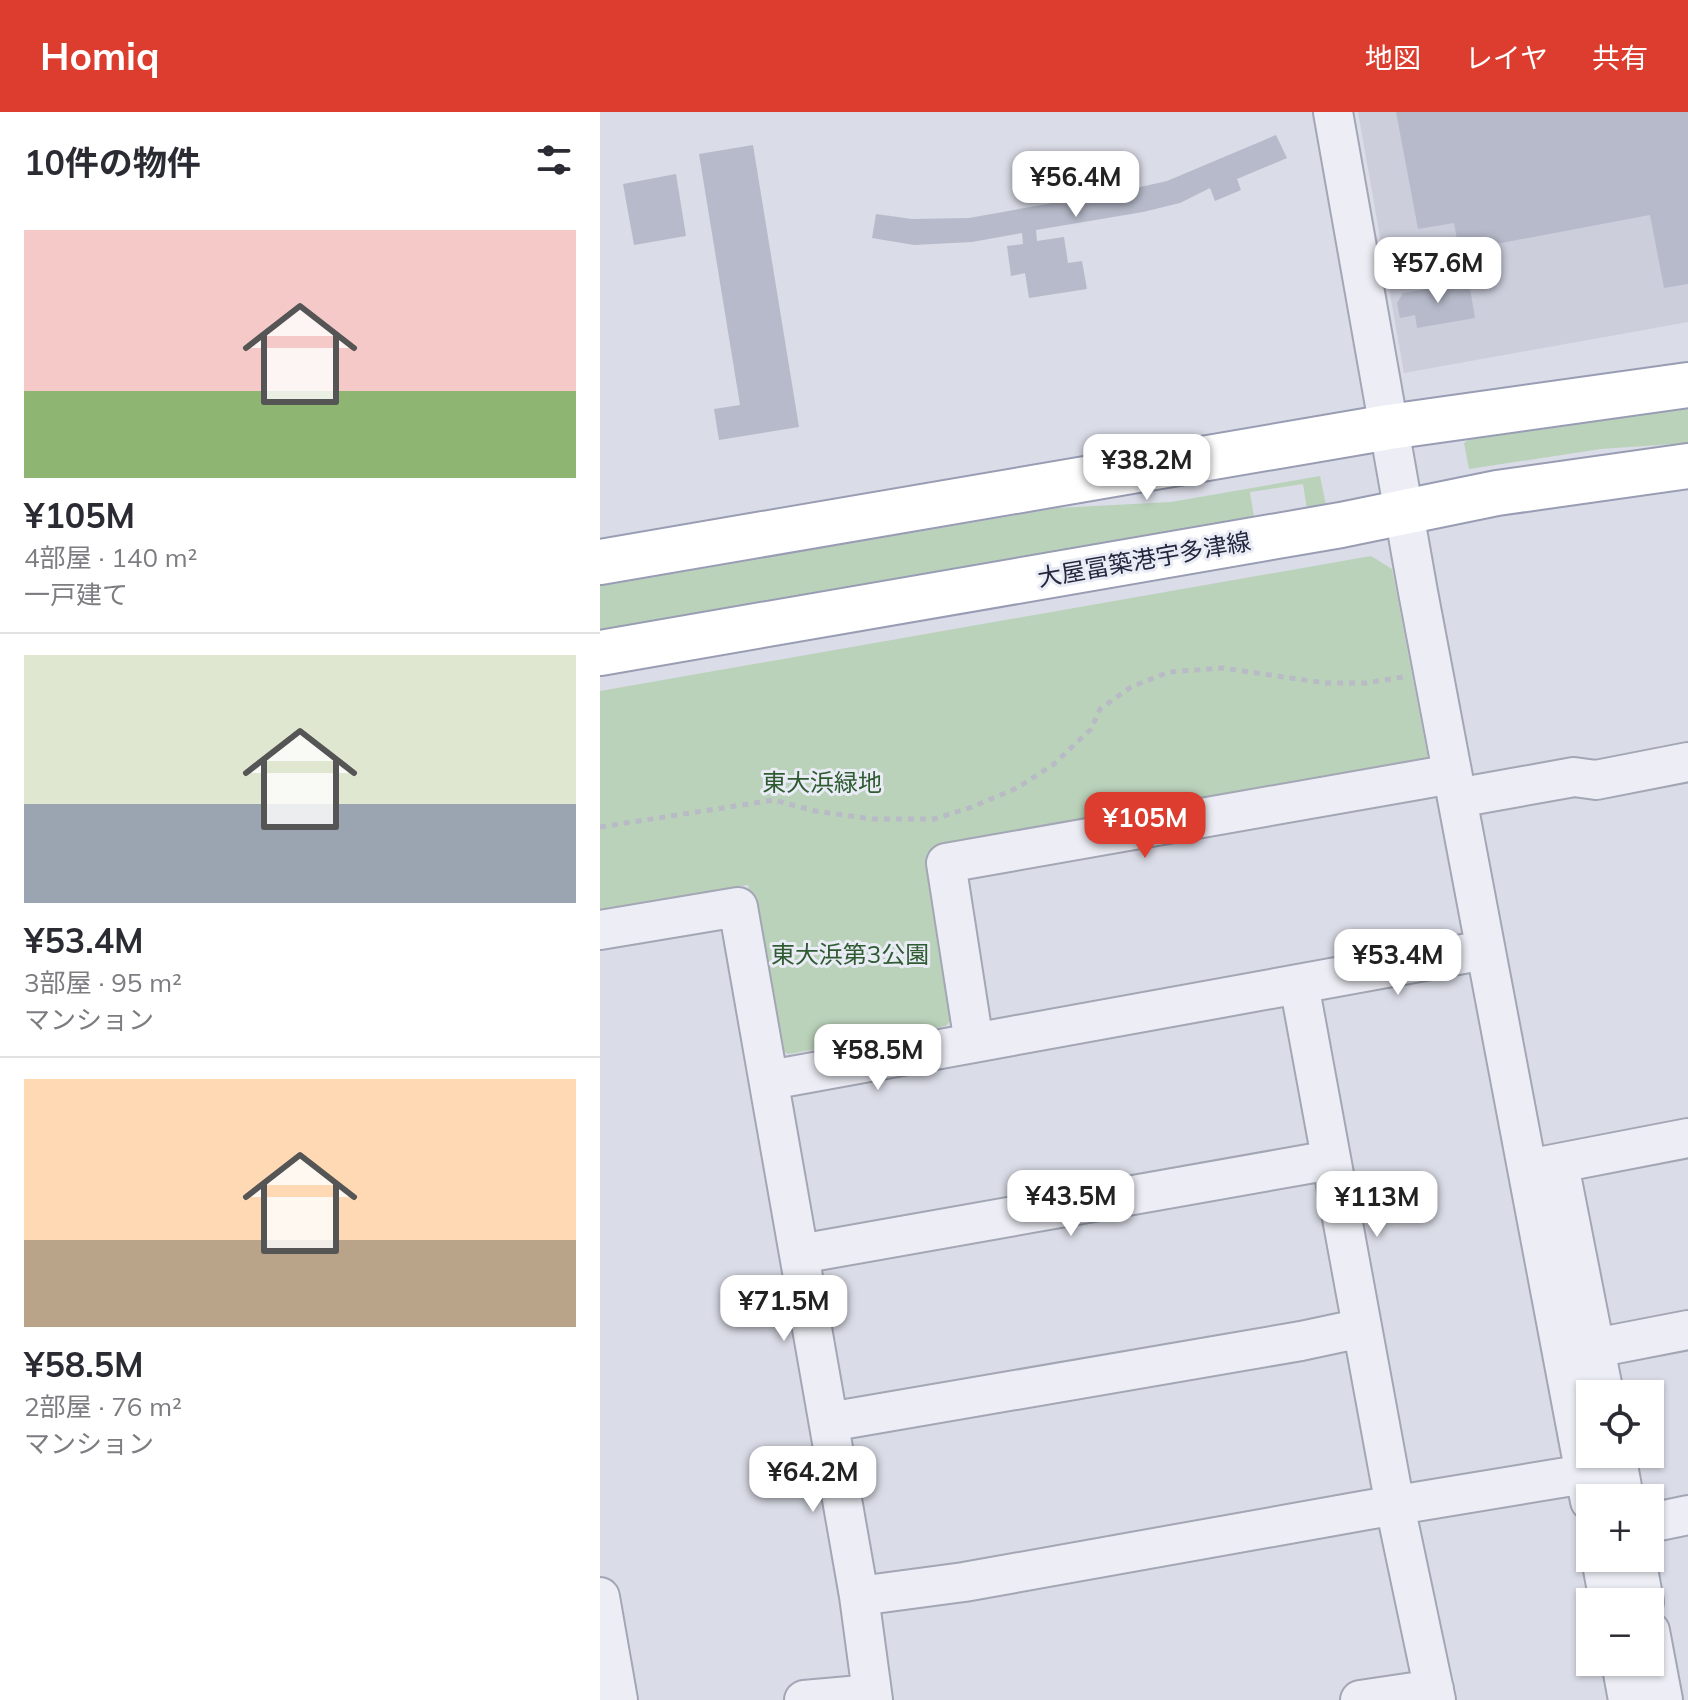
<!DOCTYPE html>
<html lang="ja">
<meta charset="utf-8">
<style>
body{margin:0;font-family:Mulish,"Noto Sans JP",sans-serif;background:#f2f2f3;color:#2b2b33;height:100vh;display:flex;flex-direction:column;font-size:30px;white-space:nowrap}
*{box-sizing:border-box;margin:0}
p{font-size:26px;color:#7c7c81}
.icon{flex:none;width:44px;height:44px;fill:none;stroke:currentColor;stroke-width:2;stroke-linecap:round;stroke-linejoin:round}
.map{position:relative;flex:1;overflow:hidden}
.drawer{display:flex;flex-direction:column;background:#fff;width:600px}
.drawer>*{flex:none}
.fabs{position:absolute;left:976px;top:1268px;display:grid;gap:16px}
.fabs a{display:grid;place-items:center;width:88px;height:88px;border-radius:0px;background:#fff;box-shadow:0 2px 6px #0004;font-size:40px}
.price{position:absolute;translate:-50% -68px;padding:0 18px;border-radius:16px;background:#fff;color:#222;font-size:26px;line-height:52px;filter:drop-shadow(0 2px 4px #0008)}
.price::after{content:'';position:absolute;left:50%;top:48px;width:24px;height:18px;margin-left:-12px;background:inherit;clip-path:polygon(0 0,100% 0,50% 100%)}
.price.active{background:#dc3d2f;color:#fff}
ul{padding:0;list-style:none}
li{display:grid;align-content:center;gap:16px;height:424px;padding:0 24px}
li+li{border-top:2px solid #e1e1e2}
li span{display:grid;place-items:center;height:248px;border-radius:0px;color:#555}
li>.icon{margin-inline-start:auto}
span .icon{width:144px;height:144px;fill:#fffc;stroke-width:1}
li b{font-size:34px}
h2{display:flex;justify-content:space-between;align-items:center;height:96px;padding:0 24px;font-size:34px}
header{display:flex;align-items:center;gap:48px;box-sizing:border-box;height:112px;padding:0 40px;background:#dc3d2f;color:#fff}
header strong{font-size:38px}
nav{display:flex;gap:44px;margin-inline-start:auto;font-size:28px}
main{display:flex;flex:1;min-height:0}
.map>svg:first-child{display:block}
.built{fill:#cccedc}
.green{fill:#bbd2ba;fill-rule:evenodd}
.building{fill:#b7baca}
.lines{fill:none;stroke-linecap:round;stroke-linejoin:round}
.minor-casing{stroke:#a3a6b4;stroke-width:42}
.major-casing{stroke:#989db4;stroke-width:48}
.path{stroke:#b8bac5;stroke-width:5;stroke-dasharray:6 6;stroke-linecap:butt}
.minor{stroke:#edeef5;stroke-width:38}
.major{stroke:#fff;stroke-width:44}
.labels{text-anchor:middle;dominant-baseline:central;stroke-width:6;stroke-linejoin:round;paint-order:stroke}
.street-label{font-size:24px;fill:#23273e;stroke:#e9ebf5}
.park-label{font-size:24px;fill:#2f5b31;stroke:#e9ebf5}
</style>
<header>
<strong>Homiq</strong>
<nav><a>地図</a><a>レイヤ</a><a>共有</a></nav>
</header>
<main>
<section class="drawer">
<h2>10件の物件<svg class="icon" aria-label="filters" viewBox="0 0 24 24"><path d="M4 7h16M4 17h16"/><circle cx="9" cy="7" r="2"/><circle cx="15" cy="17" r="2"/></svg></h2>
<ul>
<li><span style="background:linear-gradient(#f6c9c9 65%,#8fb573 0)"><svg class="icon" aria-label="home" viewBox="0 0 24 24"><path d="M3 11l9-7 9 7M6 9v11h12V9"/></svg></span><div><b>¥105M</b><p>4部屋 · 140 m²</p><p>一戸建て</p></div></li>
<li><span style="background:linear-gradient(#dfe7d0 60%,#9aa5b1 0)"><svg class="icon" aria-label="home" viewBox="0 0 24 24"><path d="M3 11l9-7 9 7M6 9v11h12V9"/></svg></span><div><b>¥53.4M</b><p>3部屋 · 95 m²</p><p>マンション</p></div></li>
<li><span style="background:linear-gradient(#ffd9b3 65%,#b9a48a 0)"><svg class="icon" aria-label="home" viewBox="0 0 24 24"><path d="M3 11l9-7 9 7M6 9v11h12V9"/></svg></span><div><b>¥58.5M</b><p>2部屋 · 76 m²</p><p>マンション</p></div></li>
</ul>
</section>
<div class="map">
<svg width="1088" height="1588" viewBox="0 0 1088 1588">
<rect width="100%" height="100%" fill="#dadce7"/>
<path class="built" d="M758 0H1088V210L804 261Z"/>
<path class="green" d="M1088 296V331L1001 337 869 357 864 331 871 326Z
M720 364 727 398 0 523V474L457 396 571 390ZM703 372 707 397 654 405 650 380Z
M771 444 792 457 828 646 821 655 327 741 354 903 346 914 188 942 178 936 148 773 0 797V579Z"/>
<path class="building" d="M796 0H1088V172L1064 176 1050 103 859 139 854 111 818 117Z
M676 23 687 46 637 67 641 78 615 89 610 76 580 91 543 100 436 118 437 129 464 125 468 151 482 149 487 177 429 186 425 161 411 164 407 134 423 132 422 121 372 130 314 133 272 126 276 102 312 107 369 106 536 76 567 69Z
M153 33 199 315 119 328 114 297 140 293 99 42Z
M76 62 86 124 34 133 23 72Z
M869 170 875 206 817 216 815 203 800 206 797 191 803 181Z"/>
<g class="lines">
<defs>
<path id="minor" d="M733 0 818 480 990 1389
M857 686 974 665 996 668 1088 650
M0 818 138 795 259 1484 273 1588
M699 872 795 1394 836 1588
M374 931 346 751 852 662
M170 968 885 838
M961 1052 962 1068 1004 1282
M938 1055 1088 1026
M200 1142 731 1048
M995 1236 1088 1218
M229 1310 701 1229 762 1216
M1016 1342 1024 1386
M1050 1411 1088 1403
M1001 1446 1009 1490
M1036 1446 1044 1490
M259 1484 364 1470 767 1398 985 1362
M0 1485 18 1588
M1050 1519 1063 1588
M1021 1550 1028 1588
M204 1588 272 1582
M760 1588 834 1577"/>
<path id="major" d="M0 450 789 315 1088 273
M0 541 741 413 897 381 1088 354"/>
</defs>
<use href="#minor" class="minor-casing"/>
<use href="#major" class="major-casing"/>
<path class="path" d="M0 715 174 688 215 699 272 707H334L372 695 417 676 454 652 491 617 500 597 531 575 569 560 623 556 725 571H766L803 565"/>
<use href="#minor" class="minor"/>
<use href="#major" class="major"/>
</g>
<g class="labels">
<g class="street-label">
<text transform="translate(544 447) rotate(-10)">大屋冨築港宇多津線</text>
</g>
<g class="park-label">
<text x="222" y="670">東大浜緑地</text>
<text x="250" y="842">東大浜第3公園</text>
</g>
</g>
</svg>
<div class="fabs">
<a><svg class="icon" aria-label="locate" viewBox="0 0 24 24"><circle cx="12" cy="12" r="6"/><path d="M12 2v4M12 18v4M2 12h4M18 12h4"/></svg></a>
<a>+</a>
<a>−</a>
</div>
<b class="price" style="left:476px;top:107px">¥56.4M</b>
<b class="price" style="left:838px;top:193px">¥57.6M</b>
<b class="price" style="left:547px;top:390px">¥38.2M</b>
<b class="price active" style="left:545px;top:748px">¥105M</b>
<b class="price" style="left:798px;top:885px">¥53.4M</b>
<b class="price" style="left:278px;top:980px">¥58.5M</b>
<b class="price" style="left:471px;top:1126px">¥43.5M</b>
<b class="price" style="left:777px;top:1127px">¥113M</b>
<b class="price" style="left:184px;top:1231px">¥71.5M</b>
<b class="price" style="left:213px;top:1402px">¥64.2M</b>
</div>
</main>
